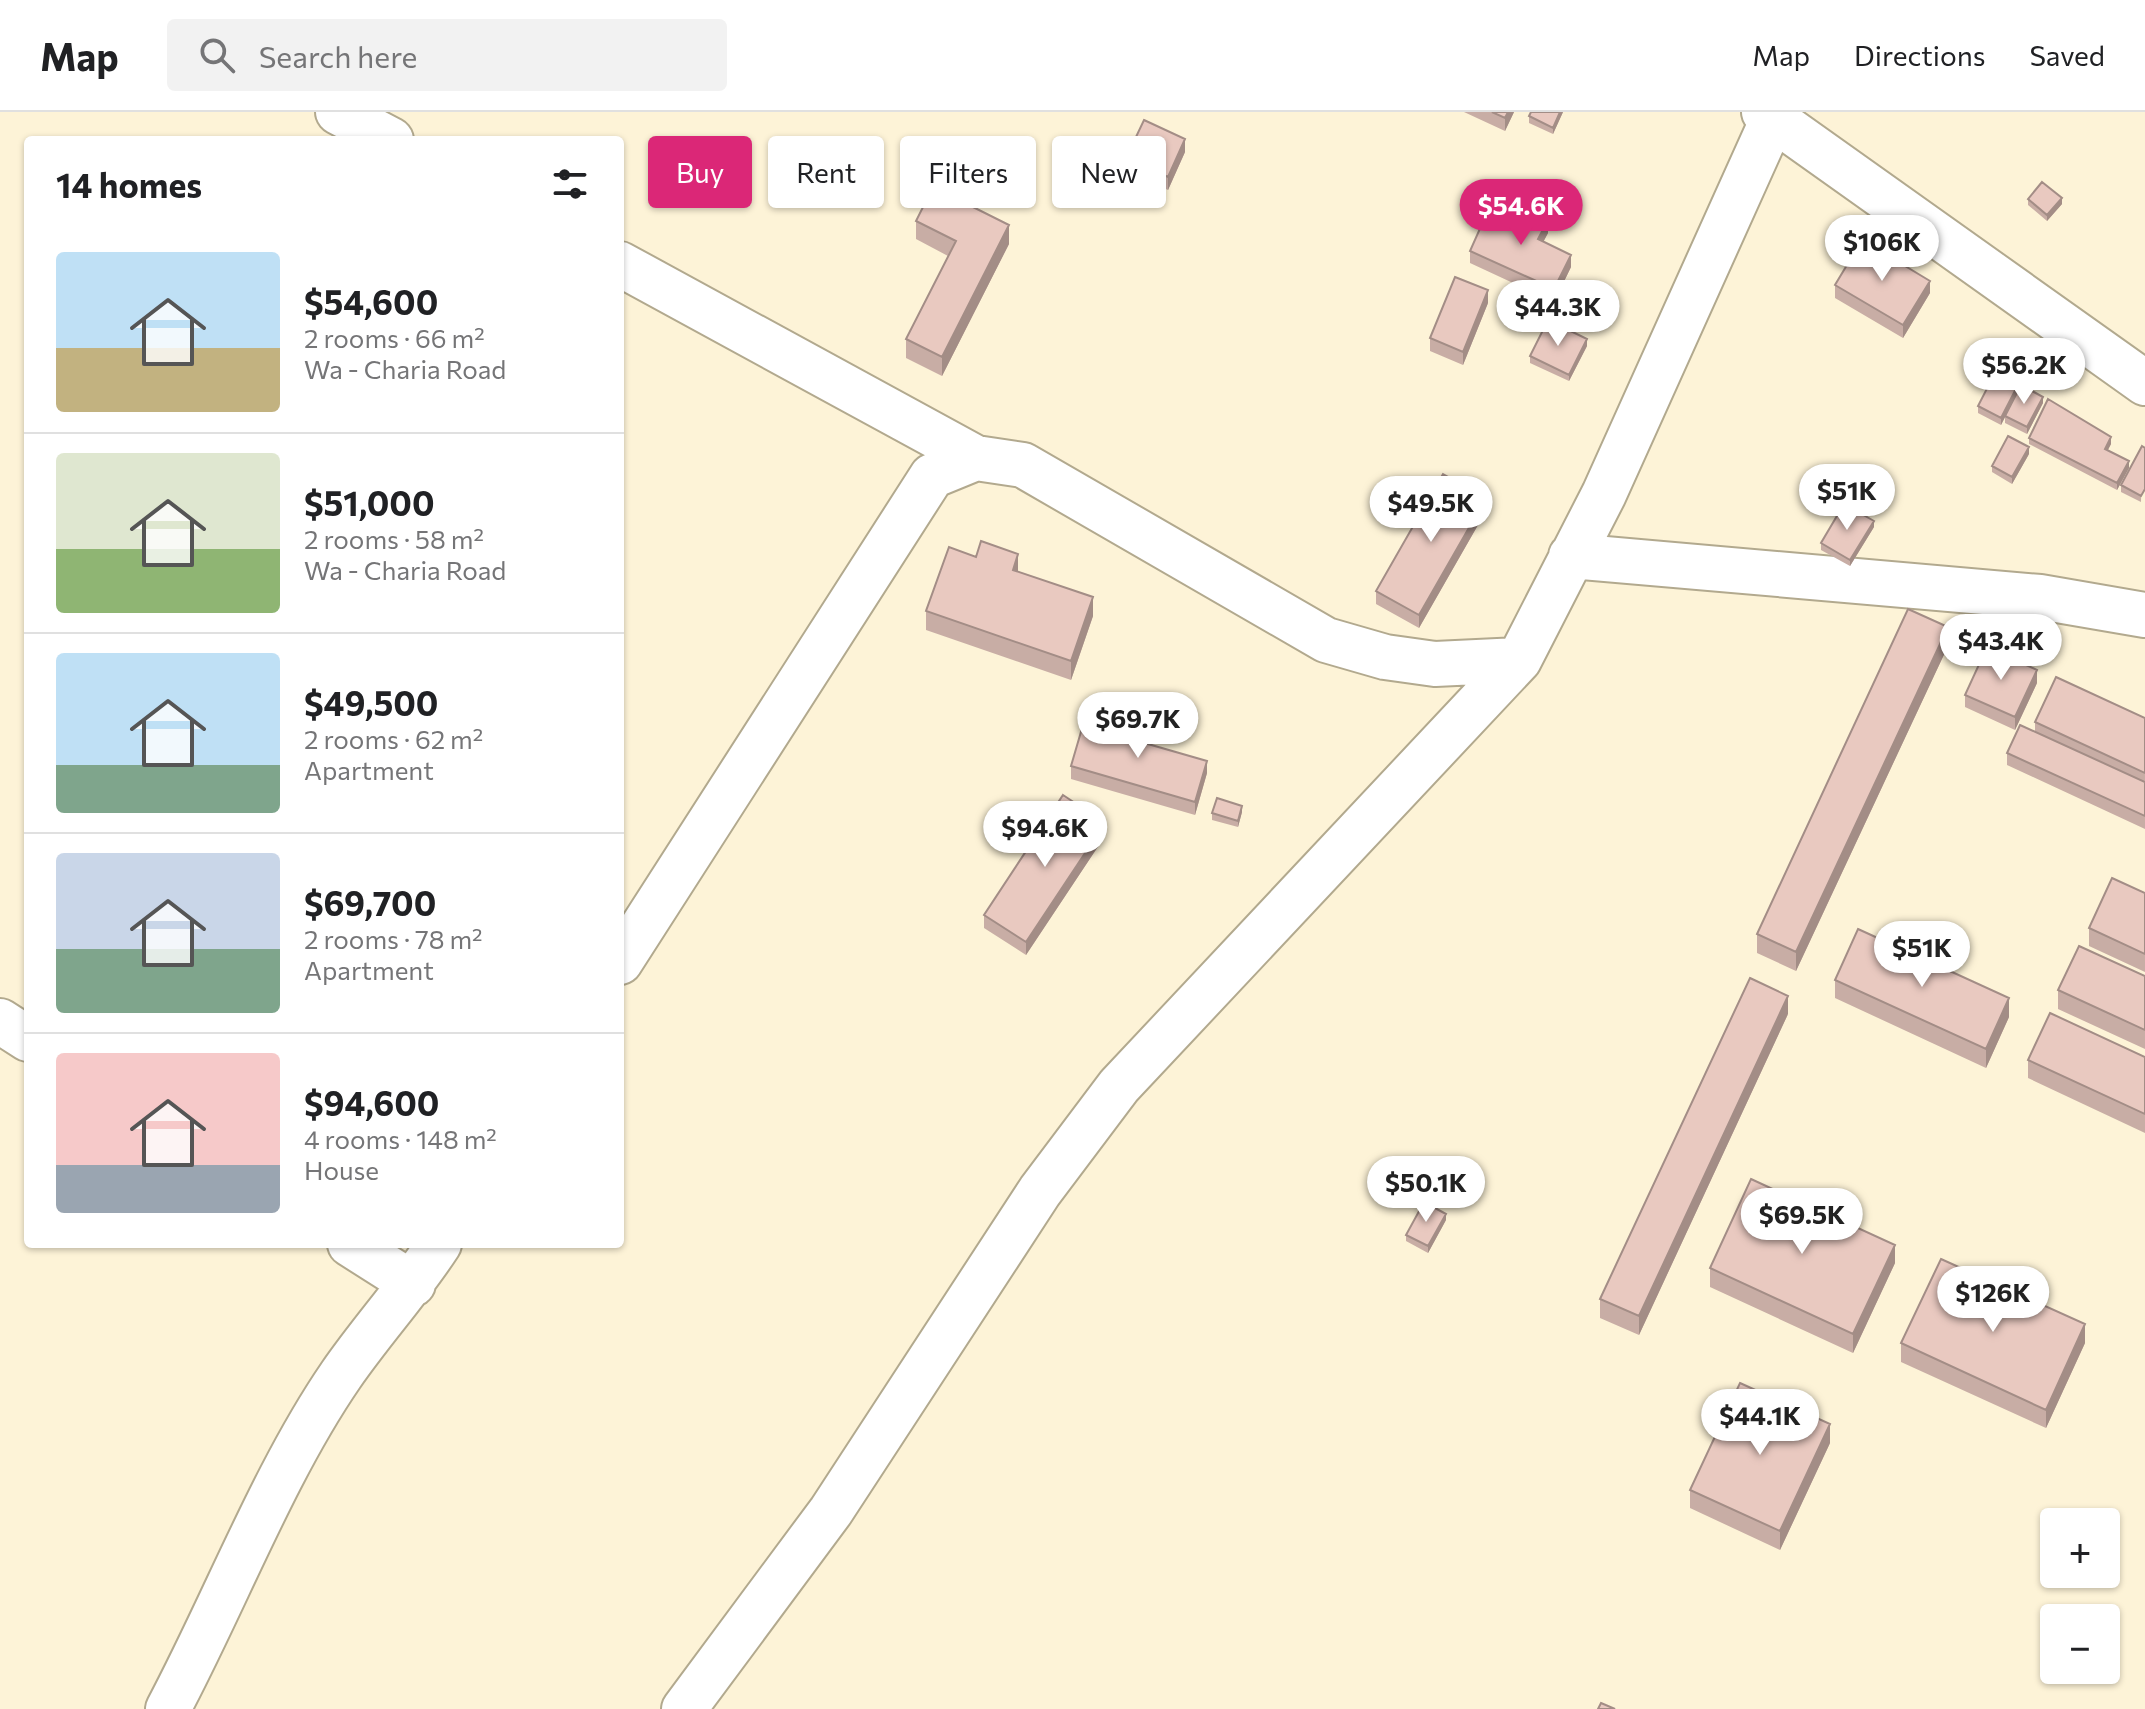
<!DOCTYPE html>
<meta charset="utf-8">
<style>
body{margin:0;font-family:Commissioner,sans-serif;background:#f2f2f2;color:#202124;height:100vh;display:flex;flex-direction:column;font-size:30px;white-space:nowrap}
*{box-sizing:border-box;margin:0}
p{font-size:26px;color:#757577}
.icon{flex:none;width:44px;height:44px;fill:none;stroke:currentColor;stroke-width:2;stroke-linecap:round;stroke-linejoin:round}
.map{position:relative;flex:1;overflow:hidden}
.side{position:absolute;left:24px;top:24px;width:600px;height:1112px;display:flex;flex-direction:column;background:#fff;border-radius:8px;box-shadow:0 2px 6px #0004}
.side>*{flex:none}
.guide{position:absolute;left:648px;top:24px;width:760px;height:72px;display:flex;gap:16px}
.fabs{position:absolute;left:2040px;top:1396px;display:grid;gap:16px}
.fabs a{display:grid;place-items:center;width:80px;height:80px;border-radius:8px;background:#fff;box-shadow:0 2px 6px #0004;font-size:40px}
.price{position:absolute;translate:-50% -68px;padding:0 18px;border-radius:28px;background:#fff;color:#222;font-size:26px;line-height:52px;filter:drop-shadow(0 2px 4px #0008)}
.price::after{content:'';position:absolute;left:50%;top:48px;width:24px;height:18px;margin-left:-12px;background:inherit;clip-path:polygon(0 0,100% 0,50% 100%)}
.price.current{background:#db2777;color:#fff}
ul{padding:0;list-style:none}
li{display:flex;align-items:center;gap:24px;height:200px;padding:0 32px}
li+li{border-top:2px solid #e0e0e0}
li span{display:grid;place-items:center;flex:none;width:224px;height:160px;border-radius:8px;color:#555}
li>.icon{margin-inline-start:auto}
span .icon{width:96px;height:96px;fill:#fffc;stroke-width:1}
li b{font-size:34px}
h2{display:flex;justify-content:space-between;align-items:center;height:96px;padding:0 32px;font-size:34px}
.chip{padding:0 28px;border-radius:8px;background:#fff;box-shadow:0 2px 6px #0004;font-size:28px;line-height:72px}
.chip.current{background:#db2777;color:#fff}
header{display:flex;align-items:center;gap:48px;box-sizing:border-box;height:112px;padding:0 40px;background:#fff;border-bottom:2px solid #e0e0e0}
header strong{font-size:38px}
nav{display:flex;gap:44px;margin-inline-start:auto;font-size:28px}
.search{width:560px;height:72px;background:#f2f2f2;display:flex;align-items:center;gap:20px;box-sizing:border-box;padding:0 28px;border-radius:8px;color:#757577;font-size:30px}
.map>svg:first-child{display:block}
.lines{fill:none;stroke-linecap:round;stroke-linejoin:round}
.street-casing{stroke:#b2a98e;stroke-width:48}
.secondary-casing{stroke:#b2a98e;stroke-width:48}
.street{stroke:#fff;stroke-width:44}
.secondary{stroke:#fff;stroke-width:44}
.wall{fill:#c8ada5}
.shaded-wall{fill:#a38d86}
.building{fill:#e9c9c0;stroke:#a38d86;stroke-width:2}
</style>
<header>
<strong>Map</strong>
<div class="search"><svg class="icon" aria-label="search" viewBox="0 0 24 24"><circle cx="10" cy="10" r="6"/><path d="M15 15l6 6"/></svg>Search here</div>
<nav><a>Map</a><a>Directions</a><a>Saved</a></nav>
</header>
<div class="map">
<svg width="2145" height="1597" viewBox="0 0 2145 1597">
<rect width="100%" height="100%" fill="#fdf3d7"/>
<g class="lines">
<defs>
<path id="street" d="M338 0 391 28
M620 152 976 346
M1571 444 2040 485 2145 503
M620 850 932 364 976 346 1023 353 1326 528 1385 545 1435 552 1519 548
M0 909 28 927
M350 1132 413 1172
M168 1597C225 1490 273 1362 341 1263 372 1218 409 1178 439 1132
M684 1597 831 1399 1040 1079 1119 974 1519 548 1604 382 1776 0"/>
<path id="secondary" d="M1764 0 2145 271"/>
</defs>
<use href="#street" class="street-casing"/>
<use href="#secondary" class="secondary-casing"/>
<use href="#street" class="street"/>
<use href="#secondary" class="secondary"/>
</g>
<path class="wall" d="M1464 0H1514L1505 19Z
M1531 0H1563L1553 22 1529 11V4Z
M1185 40 1168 78 1126 59V46Z
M2028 87 2062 92 2047 109 2028 93Z
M916 109 1009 132 942 264 906 246V227L948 144 916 127Z
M1504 112 1548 121 1543 130 1571 155 1554 190 1470 151V139Z
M1835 173 1930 181 1903 226 1835 186Z
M1488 191 1463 253 1430 239V226Z
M1587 234 1569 269 1530 251V244Z
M2021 273 2043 291 2027 322 2005 311V305L2001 313 1978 301V294Z
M2029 326 2111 332 2108 338 2129 356 2117 378 2029 332Z
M2142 334 2141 390 2121 380V373Z
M2029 342 2012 372 1992 360V354Z
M1486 399 1419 516 1376 492V479Z
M1874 415 1850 454 1821 438V431Z
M1018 459 1093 504 1071 568 926 518V499Z
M1948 534 1796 859 1757 841V822Z
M2037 571 2015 618 1965 595V583Z
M2145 606V717L2007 653V641L2035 619V610Z
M1110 621 1154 627 1152 633 1207 661 1195 703 1071 667V654Z
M1242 700 1238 715 1212 708V701Z
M1105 724 1026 843 984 816V803Z
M2145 781V860L2089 834V816Z
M2145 864V937L2058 897V878Z
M1835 868 2009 905 1986 956 1835 886Z
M1788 902 1639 1223 1600 1206V1187Z
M2145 945V1021L2028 966V948Z
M1446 1108 1428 1141 1406 1129V1123Z
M1895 1151 1853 1241 1710 1175V1156Z
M1901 1231H2085L2046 1316 1901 1250Z
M1830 1331 1780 1438 1690 1396V1378Z"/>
<path class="shaded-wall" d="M1508 0H1514L1505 19V6Z
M1560 0H1563L1553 22V16Z
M1185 27V40L1168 78V65Z
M2062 86V92L2047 109V103Z
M1548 108V121L1538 140V127Z
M1009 113V132L942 264V245Z
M1571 143V155L1554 190V177Z
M1930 169V181L1903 226V213Z
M1488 178V191L1463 253V240Z
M1587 227V234L1569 269V263Z
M2021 267V274L2001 313V306Z
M2043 285V291L2027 322V315Z
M2111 325V332L2105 343V337Z
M2029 335V342L2012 372V365Z
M2129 349V356L2117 378V371Z
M1486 386V399L1419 516V503Z
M1874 409V415L1850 454V448Z
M1018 442V461L1013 458Z
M1093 485V504L1071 568V549Z
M1948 515V534L1796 859V840Z
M2037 558V571L2015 618V605Z
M1154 615V627L1148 645V632Z
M1207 649V661L1195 703V690Z
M1242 694V700L1238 715V709Z
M1105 711V724L1026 843V830Z
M1788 884V902L1639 1223V1204Z
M2009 886V905L1986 956V937Z
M1446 1102V1108L1428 1141V1134Z
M1895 1133V1151L1853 1241V1222Z
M2085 1212V1231L2046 1316V1298Z
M1830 1312V1331L1780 1438V1419Z"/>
<path class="building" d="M1492 0H1508L1505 6Z
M1531 0H1560L1553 16 1529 4Z
M1144 8 1185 27 1168 65 1126 46Z
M2042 70 2062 86 2047 103 2028 87Z
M933 75 1009 113 942 245 906 227 956 129 916 109Z
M1513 92 1548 108 1538 127 1571 143 1554 177 1470 139 1486 103 1504 112Z
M1862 128 1930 169 1903 213 1835 173Z
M1455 165 1488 178 1463 240 1430 226Z
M1548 208 1587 227 1569 263 1530 244Z
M1998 255 2021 267 2001 306 1978 294Z
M2021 273 2043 285 2027 315 2005 304Z
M2048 287 2111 325 2105 337 2129 349 2117 371 2029 326Z
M2008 324 2029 335 2012 365 1992 354Z
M2142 334 2145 336V377L2141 384 2121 373Z
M1443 362 1486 386 1419 503 1376 479Z
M1844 392 1874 409 1850 448 1821 431Z
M981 429 1018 442 1013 458 1093 485 1071 549 926 499 949 435 976 445Z
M1908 497 1948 515 1796 840 1757 822Z
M1987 535 2037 558 2015 605 1965 583Z
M2056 565 2145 606V661L2035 610Z
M1115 603 1154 615 1148 632 1207 649 1195 690 1071 654 1083 613 1110 621Z
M2020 613 2145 670V704L2007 641Z
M1063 683 1105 711 1026 830 984 803Z
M1217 686 1242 694 1238 709 1212 701Z
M2112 766 2145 781V842L2089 816Z
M1858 817 2009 886 1986 937 1835 868Z
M2079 834 2145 864V918L2058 878Z
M1750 866 1788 884 1639 1204 1600 1187Z
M2050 901 2145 945V1002L2028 948Z
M1751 1067 1895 1133 1853 1222 1710 1156Z
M1424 1090 1446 1102 1428 1134 1406 1123Z
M1941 1147 2085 1212 2046 1298 1901 1231Z
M1740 1271 1830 1312 1780 1419 1690 1378Z
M1601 1591 1615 1597H1598Z"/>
</svg>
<div class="fabs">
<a>+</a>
<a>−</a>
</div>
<b class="price current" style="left:1521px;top:135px">$54.6K</b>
<b class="price" style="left:1882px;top:171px">$106K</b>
<b class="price" style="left:1558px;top:236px">$44.3K</b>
<b class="price" style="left:2024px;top:294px">$56.2K</b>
<b class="price" style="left:1847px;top:420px">$51K</b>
<b class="price" style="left:1431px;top:432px">$49.5K</b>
<b class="price" style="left:2001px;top:570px">$43.4K</b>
<b class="price" style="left:1138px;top:648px">$69.7K</b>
<b class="price" style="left:1045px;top:757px">$94.6K</b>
<b class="price" style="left:1922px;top:877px">$51K</b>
<b class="price" style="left:1426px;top:1112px">$50.1K</b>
<b class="price" style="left:1802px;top:1144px">$69.5K</b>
<b class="price" style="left:1993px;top:1222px">$126K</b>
<b class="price" style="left:1760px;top:1345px">$44.1K</b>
<div class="guide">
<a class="chip current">Buy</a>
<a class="chip">Rent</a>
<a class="chip">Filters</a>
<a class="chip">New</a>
</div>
<section class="side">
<h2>14 homes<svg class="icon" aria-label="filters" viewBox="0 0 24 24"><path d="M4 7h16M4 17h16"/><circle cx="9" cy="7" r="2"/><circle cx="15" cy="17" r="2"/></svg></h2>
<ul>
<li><span style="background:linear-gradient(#bfe0f5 60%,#c2b280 0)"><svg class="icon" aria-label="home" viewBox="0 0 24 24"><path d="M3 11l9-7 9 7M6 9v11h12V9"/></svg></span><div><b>$54,600</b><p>2 rooms · 66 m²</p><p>Wa - Charia Road</p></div></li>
<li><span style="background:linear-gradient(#dfe7d0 60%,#8fb573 0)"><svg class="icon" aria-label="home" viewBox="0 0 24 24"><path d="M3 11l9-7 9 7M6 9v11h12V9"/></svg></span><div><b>$51,000</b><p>2 rooms · 58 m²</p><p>Wa - Charia Road</p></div></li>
<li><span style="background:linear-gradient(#bfe0f5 70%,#7fa58c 0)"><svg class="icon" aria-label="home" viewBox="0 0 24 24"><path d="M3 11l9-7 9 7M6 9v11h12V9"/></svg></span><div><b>$49,500</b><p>2 rooms · 62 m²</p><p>Apartment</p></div></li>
<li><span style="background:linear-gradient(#c9d6e8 60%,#7fa58c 0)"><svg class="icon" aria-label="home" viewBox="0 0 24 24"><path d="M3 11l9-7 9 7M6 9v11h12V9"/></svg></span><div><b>$69,700</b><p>2 rooms · 78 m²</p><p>Apartment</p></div></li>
<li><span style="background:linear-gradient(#f6c9c9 70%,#9aa5b1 0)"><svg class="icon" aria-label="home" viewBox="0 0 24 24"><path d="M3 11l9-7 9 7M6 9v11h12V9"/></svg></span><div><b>$94,600</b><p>4 rooms · 148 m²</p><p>House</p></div></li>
</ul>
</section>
</div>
